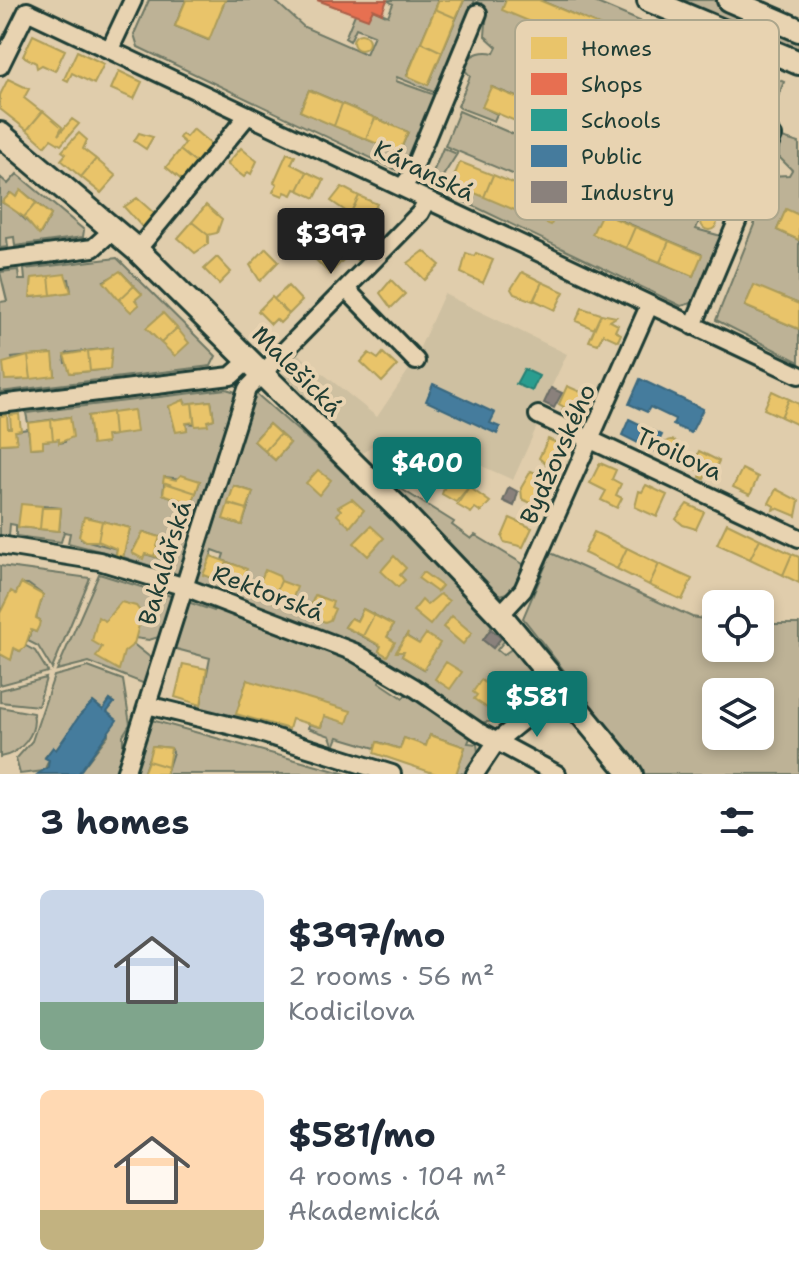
<!DOCTYPE html>
<meta charset="utf-8">
<style>
body{margin:0;font-family:"Shantell Sans",sans-serif;background:#f6f6f7;color:#1f2937;height:100vh;display:flex;flex-direction:column;font-size:30px;white-space:nowrap}
*{box-sizing:border-box;margin:0}
p{font-size:26px;color:#747a83}
.icon{flex:none;width:44px;height:44px;fill:none;stroke:currentColor;stroke-width:2;stroke-linecap:round;stroke-linejoin:round}
.map{position:relative;height:774px;overflow:hidden}
.side{display:flex;flex-direction:column;background:#fff;flex:1}
.side>*{flex:none}
.controls{position:absolute;left:702px;top:590px;display:grid;gap:16px}
.controls a{display:grid;place-items:center;width:72px;height:72px;border-radius:12px;background:#fff;box-shadow:0 4px 12px #0003;font-size:40px}
.price{position:absolute;translate:-50% -68px;padding:0 18px;border-radius:8px;background:#0f766e;color:#fff;font-size:26px;line-height:52px;filter:drop-shadow(0 2px 4px #0008)}
.price::after{content:'';position:absolute;left:50%;top:48px;width:24px;height:18px;margin-left:-12px;background:inherit;clip-path:polygon(0 0,100% 0,50% 100%)}
.price.selected{background:#222;color:#fff}
ul{padding:0;list-style:none}
li{display:flex;align-items:center;gap:24px;height:200px;padding:0 40px}
li span{display:grid;place-items:center;flex:none;width:224px;height:160px;border-radius:12px;color:#555}
li>.icon{margin-inline-start:auto}
span .icon{width:96px;height:96px;fill:#fffc;stroke-width:1}
li b{font-size:34px}
h2{display:flex;justify-content:space-between;align-items:center;height:96px;padding:0 40px;font-size:34px}
.map>svg:first-child{display:block}
.built{fill:#cec0a1}
.green{fill:#bdb296;stroke:#6e7865;stroke-width:2;fill-rule:evenodd}
.homes{fill:#e9c46a;stroke:#ac9c5a;stroke-width:2}
.shops{fill:#e76f51;stroke:#ab6048;stroke-width:2}
.schools{fill:#2a9d8f;stroke:#278074;stroke-width:2}
.public{fill:#457b9d;stroke:#3a687e;stroke-width:2}
.industry{fill:#8a817c;stroke:#6a6d66;stroke-width:2}
.lines{fill:none;stroke-linecap:round;stroke-linejoin:round}
.street-casing{stroke:#1f3d34;stroke-width:22}
.secondary-casing{stroke:#1f3d34;stroke-width:28}
.street{stroke:#e8d3b1;stroke-width:16}
.secondary{stroke:#e8d3b1;stroke-width:22}
.labels{text-anchor:middle;dominant-baseline:central;stroke-width:8;stroke-linejoin:round;paint-order:stroke}
.street-label{font-size:24px;fill:#1f3d34;stroke:#e8d3b1}
.key{fill:#e8d3b1;stroke:#aca68c;stroke-width:2}
.key-label{font-size:22px;fill:#1f3d34}
</style>
<div class="map">
<svg width="799" height="774" viewBox="0 0 799 774">
<rect width="100%" height="100%" fill="#e0cdac"/>
<filter id="ink" filterUnits="userSpaceOnUse"><feTurbulence type="fractalNoise" baseFrequency=".0125" numOctaves="2"/><feDisplacementMap in="SourceGraphic" scale="16" xChannelSelector="R" yChannelSelector="G"/><feConvolveMatrix kernelMatrix="1 2 1 2 8 2 1 2 1" color-interpolation-filters="sRGB"/></filter>
<g filter="url(#ink)">
<path class="built" d="M444 294 567 354 542 407H535L538 424 513 480 484 467 454 447 421 487 373 445 360 455 283 379 285 363 296 352 377 417 412 365Z"/>
<path class="green" d="M149 0H186L175 26 208 40 225 0H274L304 27 366 54 374 35 356 28 350 41 345 38 355 14 373 9 388 16 393 4 387 0H439L407 75 428 85 464 0H475L436 93 397 77 396 81 435 95 405 165 396 170 138 47 134 34ZM309 90 408 132 399 153 300 111Z
M478 0H506L710 72 539 0H590L784 82 728 219 704 208 696 229 721 236 692 303 681 306 428 184 443 148 457 154 443 176 451 183 545 197 551 183 563 188 569 174 557 169 562 155 579 159 564 152 567 143 582 149 591 128 492 87 483 107 497 114 494 121 460 108 458 106 470 76 463 68C469 55 480 50 494 53L497 47 485 36 487 10 476 5ZM743 99 764 108 722 207 701 199ZM603 213 701 254 693 276 593 234Z
M664 0H713L799 36V57Z
M459 111 560 154 555 168 542 163 536 176 549 182 546 188 445 146Z
M779 137 799 143V215L786 210 777 230 799 240V304L754 286 745 306 799 329V362L716 320 765 197 758 188 769 176 789 175 792 170 779 157Z
M17 174 84 230 83 237 15 246 14 237 7 238 8 247 0 248V177L8 184ZM22 191 51 215 40 234 12 207 3 203 10 193 16 197Z
M117 258 216 356 211 366 0 392V302L7 301 0 272 18 270 19 280H25L24 269ZM121 272 141 293 135 300 138 305 132 311 104 281ZM32 278 69 279 71 292 31 297ZM112 348 109 369 71 373 69 363H65L64 356 68 353ZM52 354 55 375 18 380 12 358Z
M226 389 239 393 178 575 123 557 130 528 85 517 81 539 117 549 116 555 68 543 70 533 64 532 61 542 16 536V525L10 524 9 536H0V444L16 443 15 431 28 429 31 448 43 447V441L59 439V443L65 442 70 417 28 423 26 413ZM184 400 185 404 211 401 214 419 207 421V425L186 423 187 430 176 431 169 407ZM134 411 114 435 106 436V443L92 444 88 416ZM165 477 200 481 192 504 163 494ZM42 506 61 508 59 531 18 527ZM144 532 175 542 172 567H167L166 560 145 554 142 558 132 552Z
M251 389 320 450 461 588 459 591 493 625 483 640 493 648 501 638 505 640 497 650 503 655 513 648 539 678 541 688C527 706 503 724 480 722L358 645 190 581ZM269 424 290 443 275 460 254 441ZM234 486 253 492 242 525 224 519ZM213 550 224 554 222 560 246 569 239 588 204 575ZM363 609 393 625 387 637 394 642 387 655 379 651 381 646 345 627 351 618 357 621ZM406 636 419 644 439 643 424 669 402 656 404 652 399 649Z
M395 485 454 522 452 525 471 539 475 535 523 564C524 576 513 592 501 595L495 592 393 489Z
M551 553 692 617 716 621V648H760V624H799V774H645L523 618ZM716 692H760V736H716Z
M0 566 90 578 52 669 38 646 28 641 31 630 36 632 40 620 36 618 43 595 28 584H21L16 594 11 592 0 613Z
M99 574 174 597 162 636 149 640 135 638 132 643 156 662 150 686 89 662 57 670Z
M185 601 214 611 216 606 283 630 287 636 346 659 349 655 383 673 379 682 403 698 406 694 470 738 468 743 477 744 478 752 466 774 456 773 465 747 430 735 426 746 404 738 400 749 378 742 375 748 338 737 334 747 330 736 308 728 309 724 321 727 324 716 247 680 237 713 244 716 242 722 196 710 197 704H201L210 658 169 647Z
M26 646 35 651 48 672 0 685V654L11 659 14 648 20 651Z
M88 667 123 680 130 724 123 735V753L116 774H78L108 735 107 712 114 703 110 700 103 710 93 702 56 750 53 748 45 757 49 760 44 771 20 774 16 759 32 741 54 676Z
M46 678 38 706 0 702V690Z
M0 707 33 713C38 734 20 754 0 757Z
M148 719 346 774H166L173 752 171 748 153 746 143 774H130Z"/>
<path class="homes" d="M186 0H225L209 40 175 26Z
M439 0H464L456 18 435 9Z
M506 0H539L711 72 702 93 502 10Z
M435 9 456 18 442 52 421 42Z
M353 42a8 8 0 1 1 16 0a8 8 0 1 1-16 0Z
M33 35 65 50 55 71 42 65 37 68 36 63 23 56Z
M421 42 442 52 428 85 407 76Z
M77 51 104 64 94 84 72 73 68 81 64 79Z
M119 71 142 82 134 99 111 89Z
M8 79 29 89 24 98 42 112 27 130 0 109V95Z
M491 87 591 128 582 149 482 107Z
M309 90 342 104 334 126 300 111Z
M342 104 375 118 366 139 334 126Z
M43 111 62 127 58 135 72 119 79 124 61 145 51 139 45 146 27 130Z
M375 118 408 132 399 153 366 139Z
M193 129 212 145 197 164 180 150 185 143 179 138 182 134 186 137Z
M79 133 87 140 83 149 96 159 81 177 61 160 66 154 62 151Z
M139 133 153 137 146 149 134 141Z
M241 148 257 161 251 174 248 172 244 177 227 164Z
M180 150 197 164 183 181 166 167Z
M287 153 295 156 291 164 307 172 298 190 295 189 292 195 285 192 283 196 273 192 277 184 274 182Z
M96 159 116 176 101 193 81 177Z
M460 162 493 175 484 197 451 183Z
M307 172 324 180 315 198 298 190Z
M493 175 527 189 517 211 484 197Z
M342 187 359 196 350 214 331 201Z
M527 189 560 204 551 225 517 211Z
M21 190 36 203 24 217 2 202 11 193 16 197Z
M359 196 377 204 372 214 375 220 368 222 354 215 351 221 348 219Z
M137 198 155 214 143 228 124 207Z
M36 203 51 215 39 235 24 217Z
M206 205 222 219 217 233 208 235 192 222Z
M786 209 799 215V240L777 230Z
M602 213 635 227 626 248 592 234Z
M701 222a8 8 0 1 1 16 0a8 8 0 1 1-16 0Z
M192 222 208 235V244L195 253 178 238Z
M635 227 669 241 660 262 626 248Z
M340 234 361 257 357 260 350 254 341 262 327 247Z
M669 241 702 255 693 276 660 262Z
M266 248 279 261 260 281 250 265Z
M328 249 341 262 330 274 316 260Z
M424 251 440 265 425 280 408 263Z
M466 253 474 256 476 253 493 260 483 283 461 273Z
M217 257 231 272 219 284 204 269Z
M120 271 134 286 119 300 104 282Z
M522 272 542 282 533 301 514 294 511 289Z
M65 274 71 292 51 295 49 276Z
M49 276 51 295 30 297 32 278Z
M391 280 405 294 391 308 380 293Z
M542 282 564 292 555 310 534 300Z
M754 285 799 304V329L745 306Z
M134 286 142 294 135 300 139 305 131 312 119 300Z
M288 286 302 301 289 314 274 299Z
M272 297 289 314 280 323 276 319 271 324 258 311Z
M582 308 601 314 594 329 576 321Z
M163 313 177 328 161 343 146 328Z
M601 314 616 317 610 321 618 325 615 331 621 334 618 341 603 334 598 344 589 341Z
M177 328 189 343 175 356 161 343Z
M112 348 110 369 90 371 88 351Z
M88 351 90 371 70 373 64 355Z
M369 353 378 359 383 353 397 366 382 382 361 362Z
M53 354 55 376 31 379 28 356Z
M28 356 31 379 5 380 3 363Z
M567 386 590 396 581 414 562 410 564 407 559 404Z
M772 391 789 399 781 417 764 409Z
M789 399 799 404 798 425 781 417Z
M184 400 185 404 192 403 194 422 186 423 187 430 176 432 169 406Z
M211 401 214 419 207 421 208 425 195 426 192 403Z
M134 410 137 432 114 435 112 413Z
M112 412 114 435 106 436 107 443 92 445 88 416Z
M19 414 21 430 15 431 17 443 0 444V416L7 415 8 428H11L10 415Z
M70 417 73 437 59 443V439L53 440 51 420Z
M51 420 53 440 43 441V447L30 448 28 423Z
M269 424 280 434 265 451 254 441Z
M280 434 290 443 275 460 265 451Z
M548 439 566 447 556 467 550 464 549 467 539 458Z
M663 448a8 8 0 1 1 16 0a8 8 0 1 1-16 0Z
M699 451 719 461 712 477 706 474 704 479 700 477 702 472 692 467Z
M600 463 616 470 612 479 621 484 616 495 622 498 617 508 601 500 606 491 590 483Z
M742 469 758 477 750 495 733 487Z
M318 470 331 480 319 495 306 483Z
M531 471 548 478 543 487 548 489 545 497 548 499 540 507 522 499 521 488Z
M450 472 469 487 456 502 442 494Z
M181 475 200 481 196 493 163 482 164 477 176 480Z
M165 483 196 493 192 504 163 494Z
M646 485 667 495 657 517 635 507 639 491 642 492Z
M234 486 253 492 247 509 228 503Z
M469 487 490 502 481 512 475 508 471 513 457 505Z
M776 489 799 501 796 516 777 508 773 510 774 506 769 503Z
M352 499 364 510 350 527 337 515 341 510 338 507Z
M21 504 42 506 40 529 18 527Z
M228 504 247 509 242 525 223 519Z
M687 504 704 512 696 529 683 525 676 519Z
M42 508H61L59 531 40 529Z
M84 517 102 521 98 541H86L79 536Z
M510 518 532 528 523 547 504 542 502 537Z
M102 521 130 528 123 557 116 555 117 549 98 541Z
M727 523 760 539 750 559 717 544Z
M371 526 384 538 368 556 354 543Z
M143 532 160 537 154 556 145 554 143 559 132 553Z
M594 532 627 548 617 569 584 553Z
M160 537 175 542 170 557 175 559 172 567H167L166 560 154 556Z
M760 539 792 554 783 575 750 559Z
M627 548 659 564 649 585 617 569Z
M792 554 799 557V583L783 575Z
M211 556 227 562 220 581 203 575Z
M394 556 406 568 400 575 405 580 398 587 381 571Z
M227 562 247 569 239 588 220 581Z
M659 564 692 579 682 600 649 585Z
M265 570 279 576 281 581 272 601 255 594Z
M423 572 442 586 437 592 418 578Z
M281 581 297 587 289 608 272 601Z
M21 583 43 595 36 618 40 620 39 626 36 632 31 630 25 647 20 651 14 648 11 660 0 654V613L11 591 16 594Z
M440 594 449 601 430 625 413 611 422 600 427 605Z
M315 595 333 602 331 607 335 609 330 620 325 622 307 614Z
M121 602 136 606 142 614 134 644 124 652 119 670 96 657 102 647 92 641 98 617 105 621Z
M363 609 374 615 363 636 345 627 351 618 357 621Z
M374 615 393 625 387 637 395 642 387 656 379 651 381 646 363 636Z
M452 616 472 633 463 644 443 627Z
M408 633 407 637 419 644 426 634 440 643 424 669 402 656 404 652H396Z
M446 662 462 672 450 689 435 679Z
M183 664 207 669 201 705 175 697Z
M247 680 351 711 347 723 324 716 321 727 292 719 289 729 236 714Z
M481 680 502 694 490 710 474 699 477 695 473 692Z
M430 735 465 747 456 774H436L374 753 377 742 400 749 404 738 426 746Z
M152 746 171 748 168 767 148 761Z
M148 761 168 767 166 774H143Z"/>
<path class="shops" d="M317 0H387L382 13 373 9 368 19Z"/>
<path class="schools" d="M524 369 539 376 532 391 516 384Z"/>
<path class="public" d="M640 379 703 409 691 433 673 425 675 419 650 407 647 412 629 404Z
M433 384 495 413 490 423 500 427 497 434 426 401Z
M629 419 662 435 654 451 622 435Z
M110 700 114 703 107 712 117 720 78 774H38L48 767 49 760 45 758 53 747 56 750 80 715 93 702 103 710Z"/>
<path class="industry" d="M302 210 313 217 304 232 293 226Z
M551 388 562 393 554 408 544 403Z
M509 487 518 492 514 506 503 501Z
M491 629 501 638 493 648 483 640Z"/>
<g class="lines">
<defs>
<path id="street" d="M110 49 133 0
M0 66 27 11 799 375
M402 187 410 177 478 13
M137 250 248 115
M0 260 93 248 113 230
M346 289 416 361
M693 326 773 136
M0 404 231 376 249 360
M538 415 799 538
M0 545 99 561 182 586 354 652 415 688 479 732 557 774
M500 615 523 590 649 306
M147 705 257 732 392 774
M125 774 247 389 420 213 427 200
M475 774 497 741 563 688"/>
<path id="secondary" d="M649 0 799 63
M729 0 799 30
M0 134 137 250 403 513 500 615 631 774"/>
</defs>
<use href="#street" class="street-casing"/>
<use href="#secondary" class="secondary-casing"/>
<use href="#street" class="street"/>
<use href="#secondary" class="secondary"/>
</g>
</g>
<g class="labels">
<g class="street-label">
<text transform="translate(424 171) rotate(26)">Káranská</text>
<text transform="translate(297 371) rotate(45)">Malešická</text>
<text transform="translate(558 454) rotate(-66)">Bydžovského</text>
<text transform="translate(679 454) rotate(25)">Troilova</text>
<text transform="translate(165 563) rotate(-73)">Bakalářská</text>
<text transform="translate(268 593) rotate(21)">Rektorská</text>
</g>
</g>
<rect x="515" y="20" width="264" height="200" rx="12" class="key"/>
<rect x="531" y="37" width="36" height="22" fill="#e9c46a"/>
<rect x="531" y="73" width="36" height="22" fill="#e76f51"/>
<rect x="531" y="109" width="36" height="22" fill="#2a9d8f"/>
<rect x="531" y="145" width="36" height="22" fill="#457b9d"/>
<rect x="531" y="181" width="36" height="22" fill="#8a817c"/>
<g class="key-label">
<text x="581" y="56">Homes</text>
<text x="581" y="92">Shops</text>
<text x="581" y="128">Schools</text>
<text x="581" y="164">Public</text>
<text x="581" y="200">Industry</text>
</g>
</svg>
<div class="controls">
<a><svg class="icon" aria-label="locate" viewBox="0 0 24 24"><circle cx="12" cy="12" r="6"/><path d="M12 2v4M12 18v4M2 12h4M18 12h4"/></svg></a>
<a><svg class="icon" aria-label="layers" viewBox="0 0 24 24"><path d="M12 4l9 5-9 5-9-5zM3 14l9 5 9-5"/></svg></a>
</div>
<b class="price selected" style="left:331px;top:276px">$397</b>
<b class="price" style="left:427px;top:505px">$400</b>
<b class="price" style="left:537px;top:739px">$581</b>
</div>
<section class="side">
<h2>3 homes<svg class="icon" aria-label="filters" viewBox="0 0 24 24"><path d="M4 7h16M4 17h16"/><circle cx="9" cy="7" r="2"/><circle cx="15" cy="17" r="2"/></svg></h2>
<ul>
<li><span style="background:linear-gradient(#c9d6e8 70%,#7fa58c 0)"><svg class="icon" aria-label="home" viewBox="0 0 24 24"><path d="M3 11l9-7 9 7M6 9v11h12V9"/></svg></span><div><b>$397/mo</b><p>2 rooms · 56 m²</p><p>Kodicilova</p></div></li>
<li><span style="background:linear-gradient(#ffd9b3 75%,#c2b280 0)"><svg class="icon" aria-label="home" viewBox="0 0 24 24"><path d="M3 11l9-7 9 7M6 9v11h12V9"/></svg></span><div><b>$581/mo</b><p>4 rooms · 104 m²</p><p>Akademická</p></div></li>
</ul>
</section>
